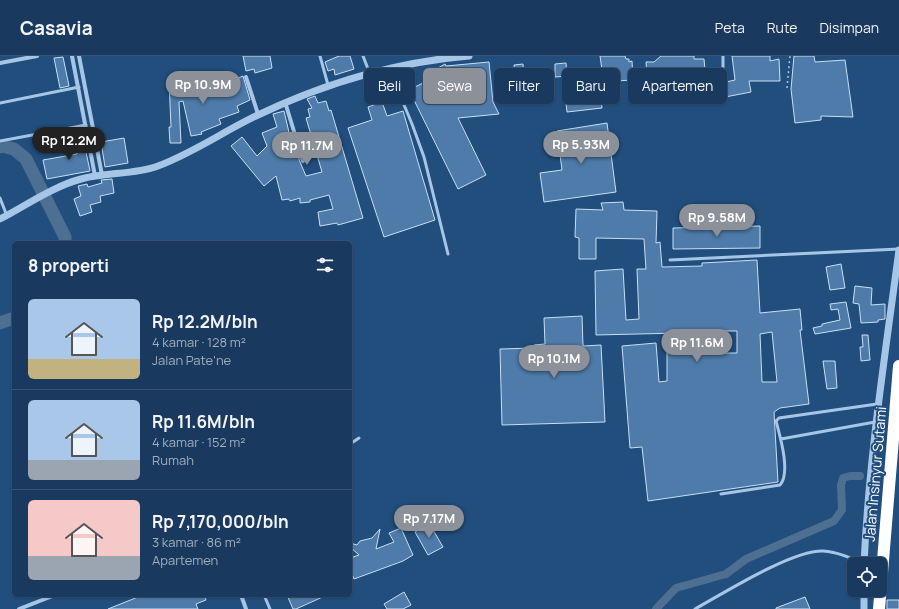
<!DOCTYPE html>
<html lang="id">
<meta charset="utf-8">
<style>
body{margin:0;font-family:Manrope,sans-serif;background:#224164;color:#f1f3f6;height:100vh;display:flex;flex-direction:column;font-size:15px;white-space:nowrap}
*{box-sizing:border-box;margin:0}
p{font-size:13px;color:#9fadbc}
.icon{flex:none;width:22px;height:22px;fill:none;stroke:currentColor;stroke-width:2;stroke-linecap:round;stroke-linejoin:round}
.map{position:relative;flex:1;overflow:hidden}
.drawer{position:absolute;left:12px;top:185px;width:340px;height:356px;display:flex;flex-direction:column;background:#193a5e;border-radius:6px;box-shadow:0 1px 3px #0004,0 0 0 1px #375473}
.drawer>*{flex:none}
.guide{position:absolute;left:364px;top:12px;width:380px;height:36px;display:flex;gap:8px}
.buttons{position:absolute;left:847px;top:501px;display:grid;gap:8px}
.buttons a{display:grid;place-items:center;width:40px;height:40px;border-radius:6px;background:#193a5e;box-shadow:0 1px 3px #0004,0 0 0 1px #375473;font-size:20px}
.price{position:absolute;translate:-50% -34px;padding:0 9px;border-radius:14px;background:#8c9099;color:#fff;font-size:13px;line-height:26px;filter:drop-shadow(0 1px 2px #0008)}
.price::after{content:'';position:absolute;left:50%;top:24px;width:12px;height:9px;margin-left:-6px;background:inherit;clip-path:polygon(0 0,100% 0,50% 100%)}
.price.current{background:#222;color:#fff}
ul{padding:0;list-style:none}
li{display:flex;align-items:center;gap:12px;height:100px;padding:0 16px}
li+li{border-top:1px solid #375473}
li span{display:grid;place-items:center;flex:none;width:112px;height:80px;border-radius:6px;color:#555}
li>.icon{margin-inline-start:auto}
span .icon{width:48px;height:48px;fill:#fffc;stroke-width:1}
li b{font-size:17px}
h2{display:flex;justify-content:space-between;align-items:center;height:48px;padding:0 16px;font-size:17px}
.chip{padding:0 14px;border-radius:6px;background:#193a5e;box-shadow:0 1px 3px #0004,0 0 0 1px #375473;font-size:14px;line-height:36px}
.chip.current{background:#8c9099;color:#fff}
header{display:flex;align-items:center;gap:24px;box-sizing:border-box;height:56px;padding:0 20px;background:#193a5e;border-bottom:1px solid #375473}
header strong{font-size:19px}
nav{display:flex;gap:22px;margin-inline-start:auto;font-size:14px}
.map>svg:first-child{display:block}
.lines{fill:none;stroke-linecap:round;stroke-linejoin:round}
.canal{stroke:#4d6f91;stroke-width:8}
.river{stroke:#4d6f91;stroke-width:13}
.building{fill:#4e7ba9;stroke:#c8dff5;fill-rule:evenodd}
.path{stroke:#a5c6e6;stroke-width:1.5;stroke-dasharray:2 3;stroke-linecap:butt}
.service{stroke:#a5c6e6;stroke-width:3}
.minor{stroke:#a5c6e6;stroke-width:4}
.tertiary{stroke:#a5c6e6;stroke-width:7}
.motorway{stroke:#fff;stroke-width:12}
.labels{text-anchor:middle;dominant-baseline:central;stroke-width:4;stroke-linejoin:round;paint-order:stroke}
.street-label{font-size:14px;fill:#fff;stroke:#214e7d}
</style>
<header>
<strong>Casavia</strong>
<nav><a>Peta</a><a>Rute</a><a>Disimpan</a></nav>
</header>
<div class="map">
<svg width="899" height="553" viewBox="0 0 899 553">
<rect width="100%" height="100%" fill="#214e7d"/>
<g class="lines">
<path class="canal" d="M656 553 676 532 726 518 746 503 834 465 842 454 841 429 843 422 850 420H860"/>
<path class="river" d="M0 91 2 90 14 93 26 103 65 181V187
M0 267 14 262"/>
</g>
<path class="building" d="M243 0H270L272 12 255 17 254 13 246 15Z
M339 0H350L354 13 335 19 334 13 328 15 325 6Z
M600 0H625L626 3H629V6L632 5 633 24 615 25 616 27 604 28Z
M661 0H694V3H704L707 36 671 41 670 36 642 35 641 21 647 20 646 6H654Z
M732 0H770V5L779 3 780 25H749L751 36 720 42 717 28 735 24Z
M794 0H814L815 6 845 4 853 61 821 60V64L795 67 791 33Z
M63 1 69 30 60 32 54 2Z
M489 6 493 46 499 58 458 62 486 119 458 133 409 34 441 18 438 12 445 8 446 10Z
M566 7 567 20 555 21V8Z
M523 8 524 26 515 27 514 9Z
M243 20 250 44 237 50 239 56 219 63 221 68 201 76 202 78 191 80 183 45 179 46 181 87H170L169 71H171L169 24 192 21 193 24 202 21 203 27 202 28 206 40 216 36V38L235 28 233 24Z
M600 35 602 52 567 56 565 39Z
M315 40 318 47 326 45 329 55 331 54 363 162 338 169 337 167 320 170 318 156 333 153 329 139 310 144V146L300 147V142L290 145 289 143 282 144 276 120 264 130 231 90 242 81 257 100 267 90 262 77 277 71 273 58 284 55 291 85 293 84 300 106 306 120 322 116 306 62 310 61 308 53 312 52 307 43Z
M382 46 387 60 403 55 435 164 384 181 348 72 372 64 368 51Z
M607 67 616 136 544 146 540 117 562 114 557 75Z
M82 77 90 115 47 123 43 104 77 98 72 79Z
M124 82 128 107 105 111 101 86Z
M112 123 114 137 100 140 101 146 90 149 92 156 80 160 74 143 81 140 78 130 87 128 88 131 102 127 101 124Z
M623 146 624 154 657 155 656 187 660 186 662 211 702 210V207L757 204 760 257 800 253 802 274H800L809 348 780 352 774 356 778 426 648 445 642 391 630 392 622 290 656 287 659 326 667 325V286L680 285V277L596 279 595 215 623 213 626 264 639 263 637 213H646L644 183 596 182V203H579V182L575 181 576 153 603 154 601 147ZM723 275H737V297H725ZM772 276 777 326H762L760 278Z
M760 170V192L673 193V172Z
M841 208 845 232 830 234 826 211Z
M855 230 872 232 871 249 885 248V263L878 264V266L861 267 859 248 853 247Z
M846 246 851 272 815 278 813 272 822 270V268L840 264 838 253 831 254 830 248Z
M582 260 583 290 601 289 605 366 502 369 500 293 534 292V289L545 288 544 262Z
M862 279H868L870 304 861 305 860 291H863Z
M823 305H835L837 332 827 333Z
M429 467 443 491 428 499 415 476Z
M401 472 413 499 403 505 354 523 352 518H350V502L359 499 350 491V487L357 489 360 485 372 482 380 473 376 493 394 486 389 477Z
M404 536 411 549 403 553H387L384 548Z
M143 539H204L206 544 196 548 198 553H108Z
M287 539H327L296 553H293Z
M805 541 810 553H776V552Z
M887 544H899V553H887Z"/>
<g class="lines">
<path class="path" d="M787 32 790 0"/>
<path class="service" d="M320 0 328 29
M363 0 370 18
M723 0V19
M389 13 412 68 424 101 448 198
M0 47 79 31
M0 85 86 69
M0 142 7 160
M670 204 899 193
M781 383 875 366
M350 388 359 382
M721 438 780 429C791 417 780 380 776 365L779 362 877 348
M264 539 270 553
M695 553C724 537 792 494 823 495 838 496 851 502 864 508"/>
<path class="minor" d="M72 0 95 120
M79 0 102 119
M0 7 37 0
M246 21 258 58
M285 46 303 105
M241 539 246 553
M19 553 55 539"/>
<path class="tertiary" d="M0 163C25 150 54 130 81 123 106 116 134 119 158 110 193 97 224 75 258 59 325 27 396 6 469 0
M864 508C869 402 885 299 899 194
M864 553V534"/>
<path class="motorway" d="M879 553 899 310"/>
</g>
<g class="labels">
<g class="street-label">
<text transform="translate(875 418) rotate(-85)">Jalan Insinyur Sutami</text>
</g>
</g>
</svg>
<div class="buttons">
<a><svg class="icon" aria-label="locate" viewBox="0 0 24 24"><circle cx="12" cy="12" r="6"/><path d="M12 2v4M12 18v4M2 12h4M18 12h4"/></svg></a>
</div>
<b class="price" style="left:203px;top:49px">Rp 10.9M</b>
<b class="price current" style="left:69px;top:105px">Rp 12.2M</b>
<b class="price" style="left:581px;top:109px">Rp 5.93M</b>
<b class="price" style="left:307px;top:110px">Rp 11.7M</b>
<b class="price" style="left:717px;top:182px">Rp 9.58M</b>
<b class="price" style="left:697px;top:307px">Rp 11.6M</b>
<b class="price" style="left:554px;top:323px">Rp 10.1M</b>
<b class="price" style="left:429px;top:483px">Rp 7.17M</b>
<div class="guide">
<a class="chip">Beli</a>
<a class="chip current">Sewa</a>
<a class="chip">Filter</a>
<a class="chip">Baru</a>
<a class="chip">Apartemen</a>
</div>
<section class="drawer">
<h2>8 properti<svg class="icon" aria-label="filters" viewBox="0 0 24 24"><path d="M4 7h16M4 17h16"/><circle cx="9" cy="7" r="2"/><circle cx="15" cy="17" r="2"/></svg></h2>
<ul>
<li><span style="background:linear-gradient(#a9c7e8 75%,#c2b280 0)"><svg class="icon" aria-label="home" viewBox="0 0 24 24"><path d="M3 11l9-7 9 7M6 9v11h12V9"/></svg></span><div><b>Rp 12.2M/bln</b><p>4 kamar · 128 m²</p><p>Jalan Pate'ne</p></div></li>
<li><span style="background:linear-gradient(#a9c7e8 75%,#9aa5b1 0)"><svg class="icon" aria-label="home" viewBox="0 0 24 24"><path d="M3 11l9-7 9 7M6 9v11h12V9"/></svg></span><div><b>Rp 11.6M/bln</b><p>4 kamar · 152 m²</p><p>Rumah</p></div></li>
<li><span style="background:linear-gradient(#f6c9c9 70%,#9aa5b1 0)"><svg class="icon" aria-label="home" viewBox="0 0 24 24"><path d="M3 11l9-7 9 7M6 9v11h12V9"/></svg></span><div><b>Rp 7,170,000/bln</b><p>3 kamar · 86 m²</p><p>Apartemen</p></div></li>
</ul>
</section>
</div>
